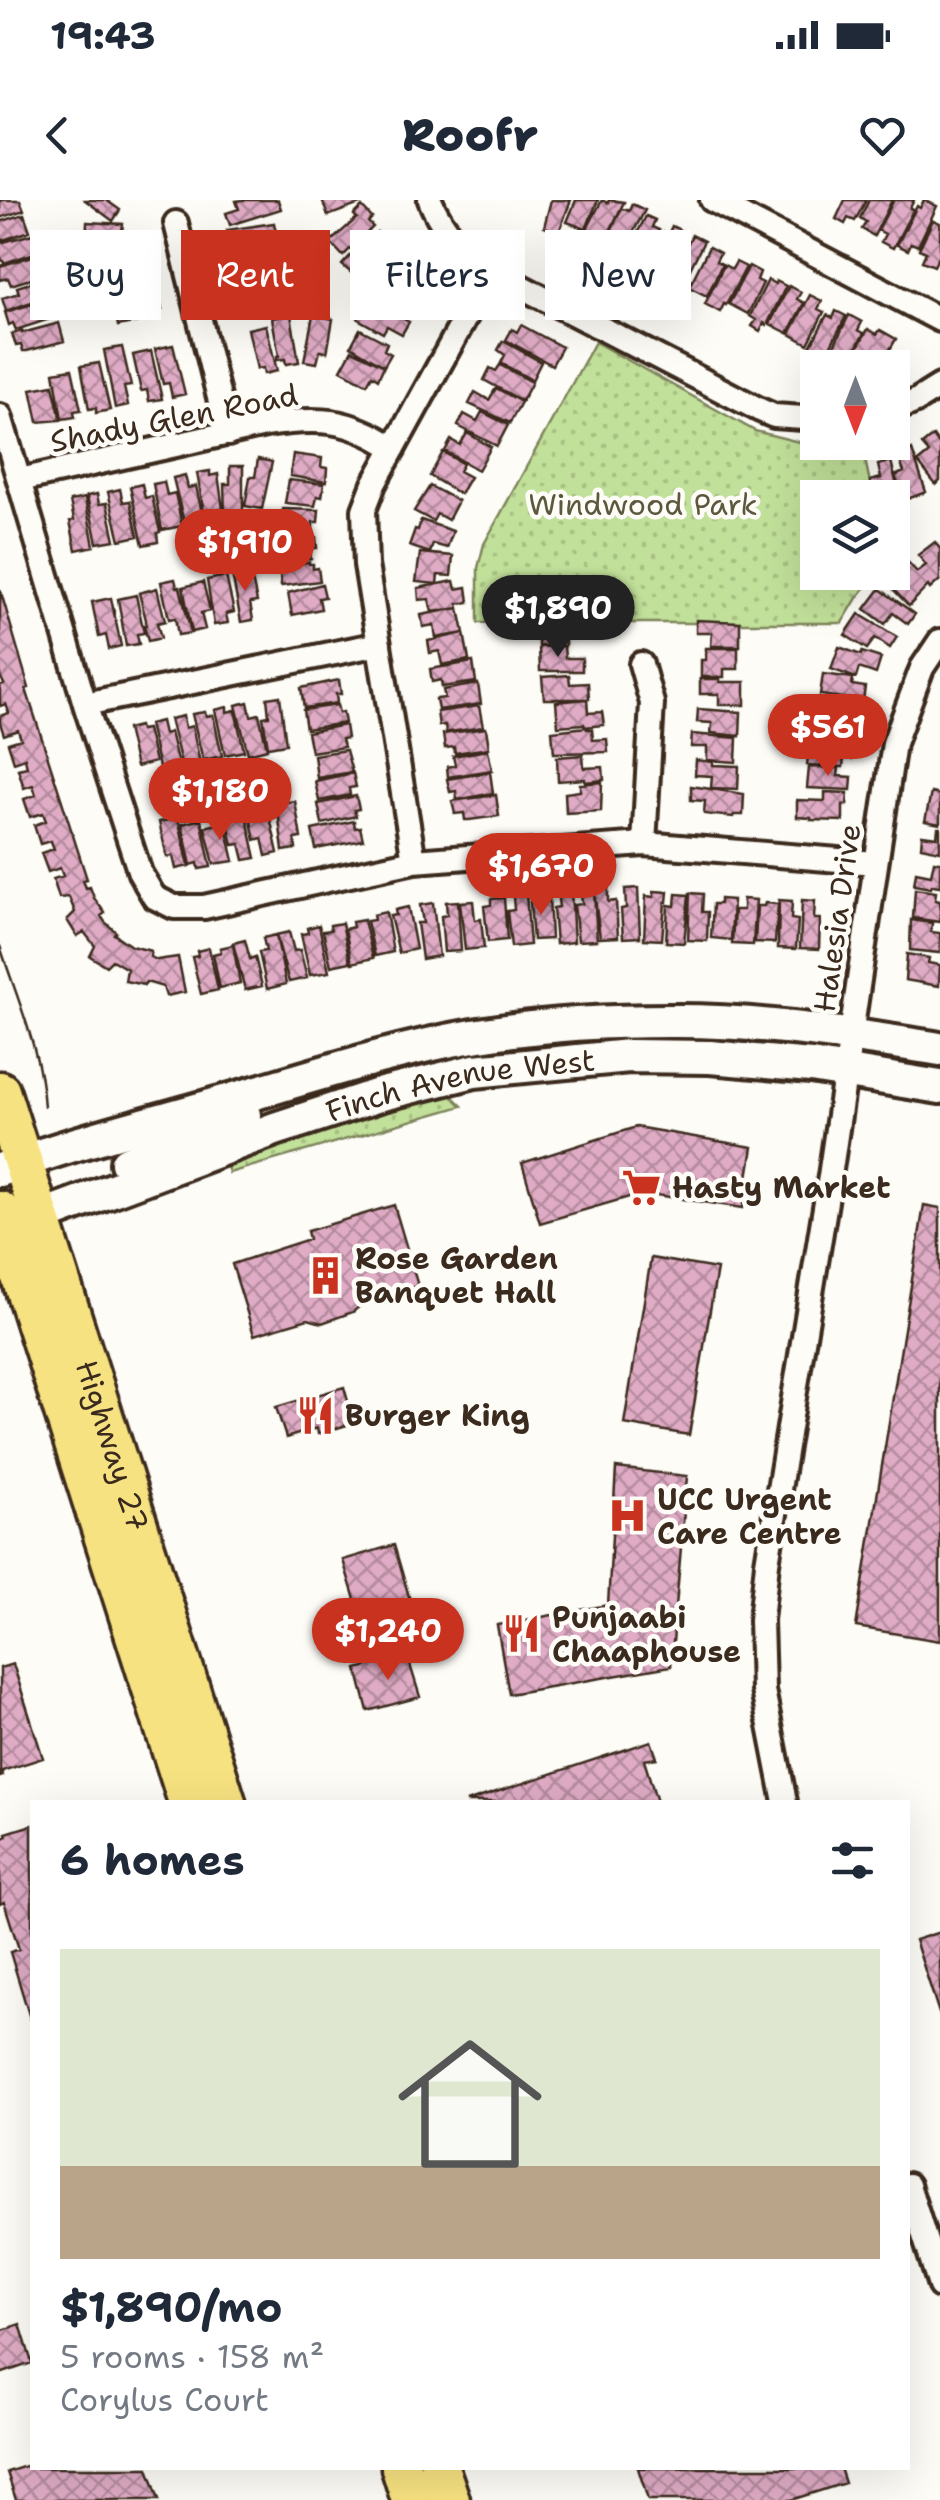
<!DOCTYPE html>
<meta charset="utf-8">
<style>
body{margin:0;font-family:"Shantell Sans",sans-serif;background:#f2f2f3;color:#1f2937;height:100vh;display:flex;flex-direction:column;font-size:38px;white-space:nowrap}
*{box-sizing:border-box;margin:0}
p{font-size:32px;color:#747a83}
.icon{flex:none;width:55px;height:55px;fill:none;stroke:currentColor;stroke-width:2;stroke-linecap:round;stroke-linejoin:round}
.map{position:relative;flex:1;overflow:hidden}
.details{position:absolute;left:30px;top:1600px;width:880px;height:670px;display:flex;flex-direction:column;background:#fff;border-radius:0px;box-shadow:0 10px 40px #0002}
.details>*{flex:none}
.banner{position:absolute;left:30px;top:30px;width:880px;height:90px;display:flex;gap:20px}
.needle{width:65px;rotate:180deg}
.fabs{position:absolute;left:800px;top:150px;display:grid;gap:20px}
.fabs a{display:grid;place-items:center;width:110px;height:110px;border-radius:0px;background:#fff;box-shadow:0 10px 40px #0002;font-size:50px}
.price{position:absolute;translate:-50% -85px;padding:0 22px;border-radius:35px;background:#c8321e;color:#fff;font-size:32px;line-height:65px;filter:drop-shadow(0 2px 5px #0008)}
.price::after{content:'';position:absolute;left:50%;top:60px;width:30px;height:22px;margin-left:-15px;background:inherit;clip-path:polygon(0 0,100% 0,50% 100%)}
.price.on{background:#222;color:#fff}
ul{padding:0;list-style:none}
li{display:grid;align-content:center;gap:20px;height:530px;padding:0 30px}
li span{display:grid;place-items:center;height:310px;border-radius:0px;color:#555}
li>.icon{margin-inline-start:auto}
span .icon{width:180px;height:180px;fill:#fffc;stroke-width:1}
li b{font-size:42px}
h2{display:flex;justify-content:space-between;align-items:center;height:120px;padding:0 30px;font-size:42px}
.pill{padding:0 35px;border-radius:0px;background:#fff;box-shadow:0 10px 40px #0002;font-size:35px;line-height:90px}
.pill.on{background:#c8321e;color:#fff}
.status{display:flex;justify-content:space-between;align-items:center;height:70px;padding:0 50px;background:#fff;direction:ltr}
.status svg{height:28px;fill:currentColor}
header{display:flex;justify-content:space-between;align-items:center;height:130px;padding:0 30px;background:#fff;font-size:45px;font-weight:800}
.map>svg:first-child{display:block}
.grass{fill:url(#grass-dots);stroke:#7e855c;stroke-width:2.5}
.building{fill:url(#building-cross-hatch);stroke:#3b2a1e;stroke-width:2.5}
.lines{fill:none;stroke-linecap:round;stroke-linejoin:round}
.minor-casing{stroke:#3b2a1e;stroke-width:30}
.secondary-casing{stroke:#3b2a1e;stroke-width:40}
.primary-casing{stroke:#3b2a1e;stroke-width:45}
.minor{stroke:#fdfcf7;stroke-width:22}
.secondary{stroke:#fdfcf7;stroke-width:32}
.primary{stroke:#f7e281;stroke-width:38}
.tram{stroke:#3b2a1e;stroke-width:2.5}
.labels{text-anchor:middle;dominant-baseline:central;stroke-width:9;stroke-linejoin:round;paint-order:stroke}
.street-label{font-size:30px;fill:#3b2a1e;stroke:#fdfcf7}
.park-label{font-size:30px;fill:#5c583d;stroke:#fdfcf7}
.poi-label{font-size:30px;font-weight:bold;fill:#3b2a1e;stroke:#fdfcf7;text-anchor:start}
</style>
<div class="status"><b>19:43</b><svg viewBox="0 0 49 12"><path d="M0 12V9h3v3zM5 12V6h3v6zM10 12V3h3v9zM15 12V0h3v12zM26 1h20v11H26zM47 4h2v5h-2z"/></svg></div>
<header><svg class="icon" aria-label="back" viewBox="0 0 24 24"><path d="M15 5l-7 7 7 7"/></svg>Roofr<svg class="icon" aria-label="heart" viewBox="0 0 24 24"><path d="M12 20l-8-8c-3-5 5-10 8-4 3-6 11-1 8 4z"/></svg></header>
<div class="map">
<svg width="940" height="2300" viewBox="0 0 940 2300">
<defs>
<pattern id="grass-dots" width="8" height="8" patternUnits="userSpaceOnUse" patternTransform="scale(2.5)"><rect width="8" height="8" fill="#c1e099"/><path d="M2 2h.1M6 6h.1" fill="none" stroke="#a7c083" stroke-width="1.8" stroke-linecap="round"/></pattern>
<pattern id="building-cross-hatch" width="8" height="8" patternUnits="userSpaceOnUse" patternTransform="scale(2.5)"><rect width="8" height="8" fill="#dfabc5"/><path d="M0 0l8 8M0 8l8-8" fill="none" stroke="#b68b9f"/></pattern>
</defs>
<rect width="100%" height="100%" fill="#fdfcf7"/>
<filter id="ink" filterUnits="userSpaceOnUse"><feTurbulence type="fractalNoise" baseFrequency=".01" numOctaves="2"/><feDisplacementMap in="SourceGraphic" scale="20" xChannelSelector="R" yChannelSelector="G"/><feConvolveMatrix kernelMatrix="1 2 1 2 8 2 1 2 1" color-interpolation-filters="sRGB"/></filter>
<g filter="url(#ink)">
<path class="grass" d="M595 142 755 231 803 243 863 250 873 297 818 298V372L877 373 857 398 842 423H478V368L484 344Z
M441 892 450 894 462 906 229 973 225 959Z"/>
<path class="building" d="M0 0H20L24 10 0 18Z
M85 0H106L120 10 113 21Z
M241 0H278L281 9 230 25 226 13 239 9 236 1Z
M322 0H361L363 3 328 16Z
M551 0H571L559 32 544 27Z
M576 0H598L586 29 567 22Z
M602 0 608 3 609 0 624 2 605 41 586 31Z
M845 0H866L855 21 848 18 845 24 836 19Z
M869 0H892L874 36 862 29 866 22 860 18Z
M894 0H914L910 8 913 10 893 48 881 42 885 34 878 30Z
M924 0 937 6 918 46 911 43 908 50 897 45 917 6 920 8Z
M632 4 645 10 625 48 607 39 622 8 629 11Z
M362 7 372 18 368 22 373 27 343 56 330 42 357 18 354 15Z
M24 14 30 31 0 41V22Z
M646 16 655 20 652 27 659 30 642 63 626 55Z
M933 20 940 23V54L934 66 922 61 926 52 919 49Z
M87 22 123 24 122 31H126V45L86 41Z
M274 23 278 41 249 47 248 40 230 44 227 30Z
M672 26 684 32 664 71 646 62 659 35 663 32 668 34Z
M377 32 387 41 356 77 342 65 362 43 365 46Z
M32 34 38 52 4 63 0 56V43Z
M692 35 704 41 685 79 667 70 682 40 688 43Z
M95 44 129 46V55H133L132 68 94 65Z
M278 47 282 67 249 74 247 66 235 69 232 57Z
M709 47 720 53 716 61 722 64 707 96 689 87Z
M36 55 43 75 11 85 8 78 0 80V66Z
M404 57 430 71 424 81 430 84 425 94 394 77Z
M736 62 746 67 726 105 724 104 720 112 705 104 724 65 732 69Z
M749 66 760 72 757 80 763 83 748 114 729 104Z
M151 73 154 86 148 88 149 94 108 103 104 85Z
M275 73 280 95 245 104 242 80Z
M377 76 412 95 408 102 416 106 410 118 368 93Z
M45 78 51 95 6 111 2 98 19 93 17 87Z
M768 80 775 84 776 81 786 86 767 125 764 123 760 131 752 126 756 120 750 116Z
M789 86 801 92 797 99 804 103 788 133 770 124Z
M810 95 822 101 818 109 824 112 808 144 790 134Z
M159 96 162 109 145 112 147 120 118 126 114 106Z
M50 99 56 117 16 130 13 123 9 125 5 112Z
M368 100 409 122 402 134 387 126 383 133 358 119Z
M836 111 846 116 826 155 810 147 827 115 833 118Z
M291 115 299 162 286 164 285 159 277 160V156H279L272 118Z
M313 115 333 119 328 148 327 152 320 151 317 163 304 161Z
M849 115 862 122 858 130 864 133 848 164 830 154Z
M59 123 64 141 27 151H23L21 145 16 146 12 134 22 131V133Z
M266 125 277 171 264 174 263 168 257 169 248 129Z
M521 125 562 147 552 165 506 140 512 129 517 132Z
M360 129 387 143 384 150 391 154 384 166 351 146Z
M868 129 877 134 880 130 896 139 885 158 877 154 871 166 853 156Z
M503 141 541 162 532 180 501 163 505 155 498 150Z
M173 145 185 194 172 197 169 183 163 184 155 149Z
M122 147 131 186 124 187 128 205 115 208 104 150Z
M352 150 384 166 378 179 372 175 367 184 341 170Z
M151 151 162 199 149 201 147 190 141 191 133 155Z
M99 163 110 210 96 213V208L89 209 81 166Z
M500 165 532 182 522 201 484 180 490 168 496 171Z
M72 169 81 210 74 211 75 217 62 219 54 172Z
M53 185 61 220 38 222 31 189Z
M496 188 521 202 510 223 469 204 475 192 489 200Z
M482 212 508 225 497 246 458 226 464 214 477 221Z
M467 233 491 247 478 270 445 251 451 240 460 245Z
M933 236 940 246V281L936 285 918 262 929 253 922 245Z
M912 250 926 292 905 300 895 276 904 272 898 256Z
M443 252 463 264 459 271 470 277 460 294 430 276Z
M293 254 322 258 321 267 327 268 326 282 290 276Z
M258 259 272 262 262 309 245 306 250 277H255Z
M891 261 902 307H899L901 317 892 320V298H875L870 281 881 278 878 265Z
M230 266H243V314H225L224 284H230Z
M210 271V276L218 274 223 309 204 312 197 273Z
M185 275 188 288 196 286 204 322 185 326 173 278Z
M289 280 324 284 322 297 317 296 315 306 285 303Z
M164 282 167 295 175 293 182 326 162 330 153 284Z
M142 284 145 298 152 296 160 332 157 333 158 342 143 345 130 287Z
M430 286 458 301 448 320 437 314 433 321 414 311Z
M120 289 123 302 130 301 138 336 120 340 108 292Z
M97 294 99 304 107 303 115 340 97 343 87 296Z
M85 298 94 346 76 350 70 321 74 320 70 301Z
M283 309 319 310 318 322H313V332H283Z
M421 320 453 331 447 348 433 344 430 353 409 346 415 329 418 330Z
M309 336 316 337 317 348H310L311 359 281 360 280 338Z
M935 342 940 349V380L930 389 928 386 909 406 894 390 900 385 891 375 906 360 917 372 926 365 918 355Z
M420 353 453 356 451 376 438 375 437 384 416 382Z
M309 362V364H313V369L318 368 320 381 281 386 279 366Z
M250 370 257 402 250 403 253 420 241 422 232 374Z
M226 376 234 412 226 414 228 423 214 425 207 380Z
M175 379 177 387H180L191 433 178 435 175 418 169 419 161 382Z
M454 381 456 389 467 387 469 402 458 404 459 408 432 412 429 399 419 400 418 388Z
M203 382 210 411 201 413 205 429 192 432 183 387Z
M322 384 325 397 319 398 321 409 292 415 288 393Z
M157 388 165 421 157 423 161 438 148 441 144 425H146V420L139 393Z
M0 389 29 488 26 489 87 679 83 680 86 688 90 687 94 698 105 713 101 716 105 722 116 732 114 734 131 746 151 751 150 757 157 760 178 757 185 792 166 796 163 787 146 782 144 785 125 781 127 769 112 760 106 766 90 756 95 746 84 732 77 736 67 720 75 712 69 697 59 698 53 679 63 676 60 668 48 672 41 653 54 649 51 641 40 644 34 625 46 621 43 613 30 617 24 599 36 595 33 585 24 588 18 569 27 567 25 558 14 562 8 543 21 539 18 530 4 535 0 523V516L9 513 6 504 0 506V485L4 484 0 476Z
M880 389 915 414 908 424 893 413 885 424 865 409Z
M136 395 144 433 137 434 139 444 126 446 118 399Z
M111 398 121 446 109 449 106 435 99 437 92 402Z
M459 408 464 433 436 438 434 425 423 427 421 415Z
M859 414 897 437 890 448 875 438 867 449 845 435Z
M563 419H583V433H565V446H539L538 422H563Z
M696 420 740 422V446H711L712 433H696Z
M464 433 469 460 442 465 439 451 430 453 428 441Z
M564 446 565 458H582V471H540L539 447Z
M839 447 861 455 862 452 881 458 876 474 859 468 856 478 831 469Z
M706 448H738V469H724V477H701V460H706Z
M473 462 476 482 442 487 441 480 432 482 430 469Z
M823 474 853 478 852 485 865 487 863 501 820 495Z
M569 475 570 484 588 483 589 499H544L542 477Z
M700 479H720V482H745V505H719V494H700Z
M339 480 341 494H336L337 503 304 508 301 488Z
M478 484 481 504 438 510 436 499 445 498 443 490Z
M280 496 286 544 268 547 263 517 269 516 267 498Z
M587 499 588 513 602 512 604 525 585 527 584 524 558 526 556 502Z
M815 501 859 503 858 514 850 515 849 522 814 520Z
M248 502 251 516 259 514 267 549 248 554 236 505Z
M337 505 339 513 343 512 345 523 306 529 303 510Z
M479 506 483 527 450 532H446L445 525 439 526 437 512Z
M227 507V512L235 510 244 551 225 555 215 510Z
M698 509 741 512 740 536 711 533 712 523 697 522Z
M205 512 206 516 213 515 222 556 203 560 192 514Z
M183 516 185 528 192 526 200 563 182 567 170 519Z
M161 521 164 534 170 532 179 568 160 572 149 524Z
M813 522 851 525 850 533H856L855 546 812 543Z
M345 525 347 538 342 539 344 547 311 552 307 532Z
M139 526 140 530 147 529 155 562 136 567 127 529Z
M587 527V529H592L593 540 607 539 608 552 554 553 552 531Z
M486 528 489 548 455 553 454 547 445 548 443 534Z
M692 534 737 538 736 562 707 560V547H691Z
M809 545 853 548 852 559H844L843 567 807 565Z
M346 550 352 572 317 578 314 555Z
M488 550 492 570 448 577 447 567 455 565 453 556Z
M583 555 584 568 603 567 604 580 585 582V579L558 581 557 557Z
M696 560 713 562V565L739 566 738 589 711 588 712 576 695 575Z
M809 567 839 568 838 576 852 577 851 590 807 588Z
M490 572 493 593 457 600 456 591 450 592 447 579Z
M353 573 356 587 349 588 350 595 319 601 315 581Z
M602 582 601 611 566 613 565 593 580 591V584Z
M691 586 744 594 743 615H734L733 617 704 614 705 601 691 600Z
M825 592 848 593 847 605H843V621L811 620V618L797 617V600L825 601Z
M931 593 940 595V624L925 621Z
M496 595 499 616 469 620H465L464 613 455 614 452 601Z
M356 596 359 609 354 610 356 616 322 624 318 604Z
M295 601 301 638 295 639 296 649 283 651 277 603Z
M267 604 278 653 266 656 262 638 255 640 248 608Z
M245 610 256 658 244 660 240 644 233 645 226 614Z
M178 618 189 666 176 669 173 656 167 657 159 622Z
M201 619 211 667 199 669 198 663 191 665 182 624Z
M354 621 355 628 360 627 363 640 316 649 312 630Z
M225 622 234 661 214 664 205 627Z
M938 628H940V651L921 647 922 635 937 637Z
M934 661 940 662V686L932 685 931 688 914 685 916 672 931 675Z
M638 688 640 737 623 738 621 709 626 708 625 689Z
M608 689V702L616 701 618 737 600 738 594 690Z
M915 689 936 692 935 700 940 701V722L913 718Z
M571 691 574 742 556 744 553 708 559 707 557 692Z
M594 691 597 740 578 741 574 705 582 704 581 692Z
M654 691 668 692 667 702H665L662 740 644 739 646 696 654 697Z
M690 693 703 694 702 712H708L707 741 688 740Z
M526 694 530 745 511 747 507 711 514 710 513 696Z
M676 694 689 695 684 743 666 742 668 705 675 706Z
M549 695 551 739 533 740 530 702 536 701V696Z
M504 698 507 740 488 742 484 706 491 705V699Z
M720 699 733 700 731 740 711 738 713 704H720Z
M743 699 756 700 753 745 732 744 734 710H743Z
M779 700 792 701 791 719 798 720 796 749 778 748Z
M802 700 815 701 814 719H820L819 749 800 748Z
M458 701 461 751 444 752 441 716 447 715 446 702Z
M473 701 475 720 481 719 484 748 465 750 460 702Z
M433 703 439 756 422 759 417 723H423L420 705Z
M765 703 778 704 775 743 755 742 757 706H764Z
M408 707 416 749 399 753 390 716 396 715 395 710Z
M386 712 393 752 375 756 367 721 374 720 373 715Z
M364 720 373 758 352 763 345 729 353 727 352 722Z
M911 720 932 723 931 732 940 733V753L910 750Z
M342 723 350 762 331 766 323 731 331 730 330 725Z
M319 725 329 772 310 775 301 734 308 733 307 728Z
M289 732 294 751 300 750 307 778 289 782 276 735Z
M276 735 286 784 267 789 259 752 266 751 263 738Z
M245 740 250 759 255 757 262 786 245 790 233 743Z
M233 745 240 783 220 788 213 754 221 752 220 748Z
M209 748 218 790 201 794 192 757 198 756 197 751Z
M907 754 929 758 928 763 940 765 939 786 905 780Z
M636 927 753 947 743 1008 643 993 540 1023 522 963Z
M394 1005 418 1086 369 1098 353 1112 322 1123 308 1119 254 1135 232 1064 309 1039 307 1031Z
M924 1005 940 1008V1441L856 1427Z
M651 1058 717 1069 689 1235 624 1224Z
M344 1187 354 1223 318 1234 317 1228 286 1238 276 1207Z
M616 1268 687 1276 671 1466 509 1494 497 1425 608 1405Z
M394 1345 414 1414 364 1429 343 1360Z
M407 1455 420 1497 368 1511 357 1469Z
M13 1464 43 1558 2 1571 3 1576 0 1577V1468Z
M651 1541 657 1558 644 1560 657 1602H466Z
M32 1625V1825L10 1752 19 1749 4 1702 0 1704V1639L7 1636 6 1633Z
M940 1732V1816L915 1740Z
M20 2124 32 2163 0 2174V2131Z
M32 2264V2268H148L159 2300H16L7 2272Z
M638 2268H840L845 2283 791 2300H648Z"/>
<g class="lines">
<defs>
<path id="minor" d="M430 0C442 30 464 53 491 71L760 210 774 216 818 219
M712 0 940 120
M176 23 228 234
M892 211 916 201 940 186
M0 216 85 504 140 673 154 697 174 707H204L414 661 644 644 875 663
M20 280 265 225C318 217 348 218 394 248
M641 464 652 503 644 644
M85 504 379 444
M414 661 366 365 364 310 374 284 491 71
M785 1602 763 1490 761 1420 767 1363 829 983 894 543 922 468 940 441
M908 1985 940 2086"/>
<g id="secondary">
<path d="M127 963 244 915"/>
<path d="M0 970C70 943 145 925 217 904 301 880 387 851 473 836 537 825 604 821 669 821 761 820 850 835 940 849"/>
<path id="s1" d="M19 1025 275 929 382 894 474 871 629 856 710 857 811 866 940 887"/>
</g>
<g id="primary">
<path id="s2" d="M0 891 226 1602"/>
<path d="M0 1011 188 1602"/>
<path d="M401 2268 411 2300"/>
<path d="M439 2268 450 2300"/>
</g>
</defs>
<use href="#minor" class="minor-casing"/>
<use href="#secondary" class="secondary-casing"/>
<use href="#primary" class="primary-casing"/>
<use href="#minor" class="minor"/>
<use href="#secondary" class="secondary"/>
<use href="#primary" class="primary"/>
<path class="tram" d="M0 746C17 798 41 852 44 907"/>
</g>
</g>
<defs>
<symbol id="supermarket-bare" viewBox="-9 -9 18 18"><path d="M-6-5.5h2.5l.6 2H6L4.5 2H-2.5L-4.4-4H-6ZM-1.5 3.2a1.3 1.3 0 1 0 .1 0ZM3 3.2a1.3 1.3 0 1 0 .1 0Z" fill="#c8321e" stroke="#fdfcf7" stroke-width="2.5" paint-order="stroke"/></symbol>
<symbol id="building-bare" viewBox="-9 -9 18 18"><path d="M-4-6H4V6H1V3H-1V6H-4ZM-2.5-4.3h1.7v1.8h-1.7ZM.8-4.3h1.7v1.8H.8ZM-2.5-1h1.7V.8h-1.7ZM.8-1h1.7V.8H.8Z" fill="#c8321e" stroke="#fdfcf7" stroke-width="2.5" paint-order="stroke"/></symbol>
<symbol id="restaurant-bare" viewBox="-9 -9 18 18"><path d="M-5-6h1v4h1v-4h1v4h1v-4h1v5L-1.5 .5V6h-2V.5L-5-1ZM5-6V6H3V1.5H1.5Q1.5-4 5-6Z" fill="#c8321e" stroke="#fdfcf7" stroke-width="2.5" paint-order="stroke"/></symbol>
<symbol id="hospital-bare" viewBox="-9 -9 18 18"><path d="M-5-5h3v3.5h4V-5h3V5h-3V1.5h-4V5h-3Z" fill="#c8321e" stroke="#fdfcf7" stroke-width="2.5" paint-order="stroke"/></symbol>
</defs>
<g fill-rule="evenodd">
<use href="#supermarket-bare" x="614" y="960" width="55" height="55"/>
<use href="#building-bare" x="298" y="1048" width="55" height="55"/>
<use href="#restaurant-bare" x="288" y="1188" width="55" height="55"/>
<use href="#hospital-bare" x="600" y="1288" width="55" height="55"/>
<use href="#restaurant-bare" x="494" y="1406" width="55" height="55"/>
</g>
<g class="labels">
<g class="street-label">
<text transform="translate(174 218) rotate(-11)">Shady Glen Road</text>
<text transform="translate(837 718) rotate(-82)">Halesia Drive</text>
<text stroke="none"><textPath href="#s1" startOffset="465">Finch Avenue West</textPath></text>
<text stroke="none"><textPath href="#s2" startOffset="372">Highway 27</textPath></text>
</g>
<g class="park-label">
<text x="643" y="304">Windwood Park</text>
</g>
<g class="poi-label">
<text x="672" y="987">Hasty Market</text>
<text x="355" y="1058">Rose Garden<tspan x="355" dy="34">Banquet Hall</tspan></text>
<text x="345" y="1215">Burger King</text>
<text x="657" y="1299">UCC Urgent<tspan x="657" dy="34">Care Centre</tspan></text>
<text x="552" y="1417">Punjaabi<tspan x="552" dy="34">Chaaphouse</tspan></text>
</g>
</g>
</svg>
<div class="fabs">
<a><svg class="needle" viewBox="-14 -14 28 28"><path d="M0-13l5 13h-10z" fill="#e53935"/><path d="M0 13l5-13h-10z" fill="#747a83"/></svg></a>
<a><svg class="icon" aria-label="layers" viewBox="0 0 24 24"><path d="M12 4l9 5-9 5-9-5zM3 14l9 5 9-5"/></svg></a>
</div>
<b class="price" style="left:245px;top:394px">$1,910</b>
<b class="price on" style="left:558px;top:460px">$1,890</b>
<b class="price" style="left:828px;top:579px">$561</b>
<b class="price" style="left:220px;top:643px">$1,180</b>
<b class="price" style="left:541px;top:718px">$1,670</b>
<b class="price" style="left:388px;top:1483px">$1,240</b>
<div class="banner">
<a class="pill">Buy</a>
<a class="pill on">Rent</a>
<a class="pill">Filters</a>
<a class="pill">New</a>
</div>
<section class="details">
<h2>6 homes<svg class="icon" aria-label="filters" viewBox="0 0 24 24"><path d="M4 7h16M4 17h16"/><circle cx="9" cy="7" r="2"/><circle cx="15" cy="17" r="2"/></svg></h2>
<ul>
<li><span style="background:linear-gradient(#dfe7d0 70%,#b9a48a 0)"><svg class="icon" aria-label="home" viewBox="0 0 24 24"><path d="M3 11l9-7 9 7M6 9v11h12V9"/></svg></span><div><b>$1,890/mo</b><p>5 rooms · 158 m²</p><p>Corylus Court</p></div></li>
</ul>
</section>
</div>
